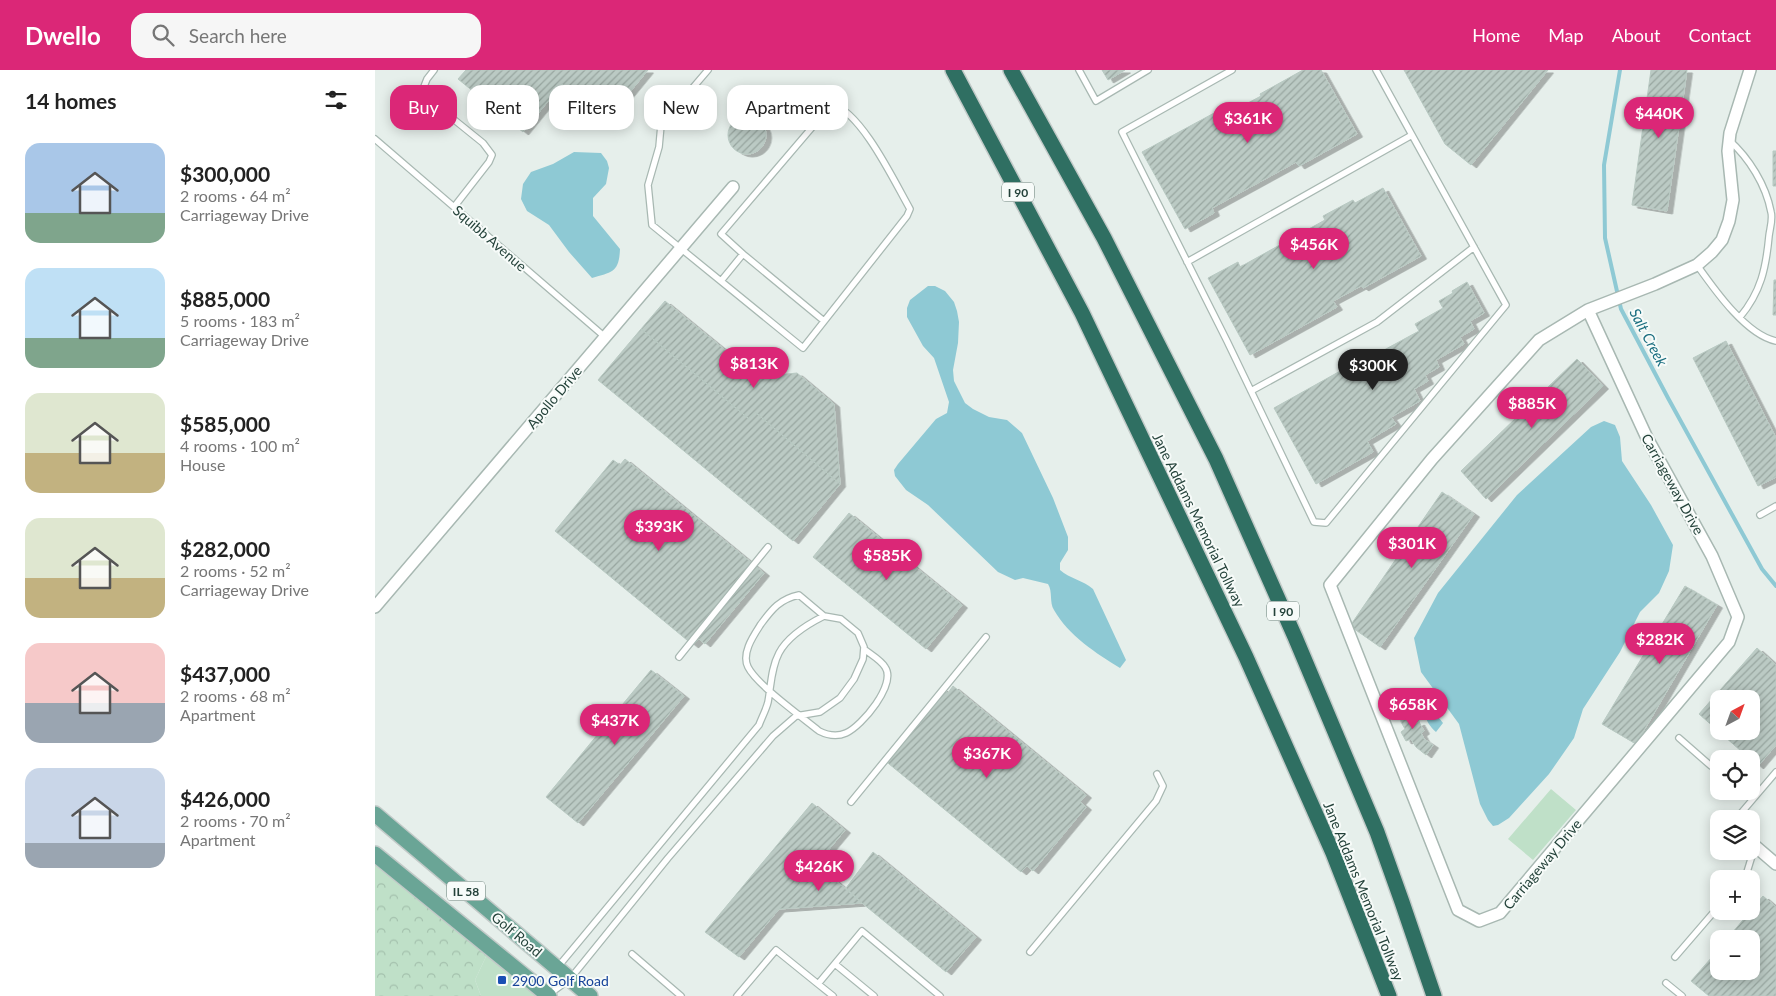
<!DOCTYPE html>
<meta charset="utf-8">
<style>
body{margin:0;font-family:Lato,sans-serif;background:#f6f6f6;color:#222;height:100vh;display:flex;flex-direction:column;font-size:19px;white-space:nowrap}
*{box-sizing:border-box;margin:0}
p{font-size:16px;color:#767676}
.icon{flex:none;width:28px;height:28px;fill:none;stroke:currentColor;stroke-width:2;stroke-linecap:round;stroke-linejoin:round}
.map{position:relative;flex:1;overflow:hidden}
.details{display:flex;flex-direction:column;background:#fff;width:375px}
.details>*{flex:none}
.top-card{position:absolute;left:15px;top:15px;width:475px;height:45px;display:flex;gap:10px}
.needle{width:32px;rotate:41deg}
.buttons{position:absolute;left:1335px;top:620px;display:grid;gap:10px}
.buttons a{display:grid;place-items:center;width:50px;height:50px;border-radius:10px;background:#fff;box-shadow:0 2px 12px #0003;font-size:25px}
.price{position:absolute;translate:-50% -42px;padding:0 11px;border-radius:18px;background:#db2777;color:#fff;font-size:16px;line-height:32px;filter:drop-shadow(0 1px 2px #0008)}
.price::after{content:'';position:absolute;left:50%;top:30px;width:15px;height:11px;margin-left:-8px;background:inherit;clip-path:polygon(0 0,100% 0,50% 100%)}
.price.on{background:#222;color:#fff}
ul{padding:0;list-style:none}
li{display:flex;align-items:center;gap:15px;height:125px;padding:0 25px}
li span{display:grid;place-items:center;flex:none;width:140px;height:100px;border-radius:15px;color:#555}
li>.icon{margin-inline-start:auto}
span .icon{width:60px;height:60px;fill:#fffc;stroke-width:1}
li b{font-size:21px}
h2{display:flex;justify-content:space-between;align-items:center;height:60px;padding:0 25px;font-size:21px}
.pill{padding:0 18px;border-radius:15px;background:#fff;box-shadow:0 2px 12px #0003;font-size:18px;line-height:45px}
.pill.on{background:#db2777;color:#fff}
header{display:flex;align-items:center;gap:30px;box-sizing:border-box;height:70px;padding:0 25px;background:#db2777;color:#fff}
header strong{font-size:24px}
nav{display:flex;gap:28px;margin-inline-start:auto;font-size:18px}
.search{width:350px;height:45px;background:#f6f6f6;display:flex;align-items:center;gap:12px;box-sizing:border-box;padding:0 18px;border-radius:15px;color:#767676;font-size:19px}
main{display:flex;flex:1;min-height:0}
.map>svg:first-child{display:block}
.grass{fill:#bfe0c8}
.forest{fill:url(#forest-crowns)}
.water{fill:#8ec9d4}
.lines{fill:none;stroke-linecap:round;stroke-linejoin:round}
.stream{stroke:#8ec9d4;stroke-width:4}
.building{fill:url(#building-hatch);stroke:#b8c9c2;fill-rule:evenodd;filter:url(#shadow)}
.lane-casing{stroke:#a8b8b2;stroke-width:8}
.street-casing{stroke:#a8b8b2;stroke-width:14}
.primary-casing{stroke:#c2cac8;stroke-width:18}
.highway-casing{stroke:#c2cac8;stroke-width:18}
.lane{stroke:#fff;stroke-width:5.5}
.street{stroke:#fff;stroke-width:11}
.primary{stroke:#6aa596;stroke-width:15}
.highway{stroke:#2f6f62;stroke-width:15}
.transit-dot{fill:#1a4fb4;stroke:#f7fbf9;stroke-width:2}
.labels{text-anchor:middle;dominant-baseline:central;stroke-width:4;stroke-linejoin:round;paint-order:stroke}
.shield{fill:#f7fbf9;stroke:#637a73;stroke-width:1}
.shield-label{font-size:12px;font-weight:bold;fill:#24423a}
.street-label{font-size:14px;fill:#24423a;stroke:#f7fbf9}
.transit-label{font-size:14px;fill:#164399;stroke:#f7fbf9;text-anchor:start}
.water-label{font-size:15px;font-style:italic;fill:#1c6f80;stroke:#f7fbf9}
</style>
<header>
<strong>Dwello</strong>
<div class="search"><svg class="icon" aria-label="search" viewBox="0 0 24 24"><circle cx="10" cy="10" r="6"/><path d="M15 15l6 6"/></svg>Search here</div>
<nav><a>Home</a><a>Map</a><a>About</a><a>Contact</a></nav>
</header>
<main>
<section class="details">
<h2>14 homes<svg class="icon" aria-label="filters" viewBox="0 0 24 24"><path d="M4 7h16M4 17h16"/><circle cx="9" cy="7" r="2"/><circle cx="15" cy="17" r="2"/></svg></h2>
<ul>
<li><span style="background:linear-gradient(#a9c7e8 70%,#7fa58c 0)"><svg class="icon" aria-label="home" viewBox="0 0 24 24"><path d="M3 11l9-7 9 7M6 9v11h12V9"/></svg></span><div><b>$300,000</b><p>2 rooms · 64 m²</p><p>Carriageway Drive</p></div></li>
<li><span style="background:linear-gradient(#bfe0f5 70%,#7fa58c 0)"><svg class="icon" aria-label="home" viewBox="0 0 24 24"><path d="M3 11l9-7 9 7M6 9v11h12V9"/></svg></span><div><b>$885,000</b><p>5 rooms · 183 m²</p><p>Carriageway Drive</p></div></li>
<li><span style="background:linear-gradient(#dfe7d0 60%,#c2b280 0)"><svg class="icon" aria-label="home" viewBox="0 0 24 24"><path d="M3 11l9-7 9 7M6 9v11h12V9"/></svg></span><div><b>$585,000</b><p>4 rooms · 100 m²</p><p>House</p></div></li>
<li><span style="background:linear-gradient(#dfe7d0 60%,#c2b280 0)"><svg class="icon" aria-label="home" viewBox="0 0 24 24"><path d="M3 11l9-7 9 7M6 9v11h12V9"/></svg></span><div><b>$282,000</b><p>2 rooms · 52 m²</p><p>Carriageway Drive</p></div></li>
<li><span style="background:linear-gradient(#f6c9c9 60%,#9aa5b1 0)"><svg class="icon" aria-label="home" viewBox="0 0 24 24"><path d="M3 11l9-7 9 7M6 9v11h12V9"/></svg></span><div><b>$437,000</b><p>2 rooms · 68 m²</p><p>Apartment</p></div></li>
<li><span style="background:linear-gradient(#c9d6e8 75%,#9aa5b1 0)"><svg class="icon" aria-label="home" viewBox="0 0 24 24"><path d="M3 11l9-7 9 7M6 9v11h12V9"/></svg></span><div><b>$426,000</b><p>2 rooms · 70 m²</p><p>Apartment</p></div></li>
</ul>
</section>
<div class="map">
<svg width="1401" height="926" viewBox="0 0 1401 926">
<defs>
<pattern id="forest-crowns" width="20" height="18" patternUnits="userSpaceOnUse" patternTransform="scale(1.25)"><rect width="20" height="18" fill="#bfe0c8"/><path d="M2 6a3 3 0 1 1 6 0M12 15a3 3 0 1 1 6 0" fill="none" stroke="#a4c1ad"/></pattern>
<pattern id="building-hatch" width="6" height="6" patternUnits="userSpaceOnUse" patternTransform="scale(1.25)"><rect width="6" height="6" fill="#bbcac4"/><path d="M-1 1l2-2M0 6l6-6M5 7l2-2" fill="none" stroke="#98a6a0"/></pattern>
<filter id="shadow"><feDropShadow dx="5.5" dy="3" stdDeviation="0" flood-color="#0004"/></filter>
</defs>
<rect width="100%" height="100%" fill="#e6efeb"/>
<path class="grass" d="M1176 719 1201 740 1158 790 1133 769Z
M115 878 173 926H106L100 910Z"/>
<path class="forest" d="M0 785 115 878 100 910 106 926H0Z"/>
<path class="water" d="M199 82 226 83 232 91 234 98 231 114 218 128V146L245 179C244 202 238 202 217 208L194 182 174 155 152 141 146 129 148 114 156 102 178 94Z
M553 216H560L570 221 579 232 582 241 584 252 583 273 578 300 579 311 590 333 598 339 614 347 632 350 647 363 678 428 693 467V480L685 493V500C695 509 708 510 718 519L751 590 745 598C722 584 693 565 679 540 674 532 678 522 673 514L648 508 640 510 623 502 553 435 531 420 520 406 519 400 523 394 561 349 572 343 574 332 559 288 548 276 532 247V238L535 230Z
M1229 351 1240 355 1245 367 1247 391 1276 435 1298 475 1294 501 1284 523 1265 542 1245 582 1208 639 1199 668 1174 704 1134 748 1123 755 1118 756 1113 750 1105 734 1084 654 1046 602 1039 568 1063 523 1142 425 1216 357Z
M1060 639V643L1068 653 1061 662C1055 657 1050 649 1049 641Z"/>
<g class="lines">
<path class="stream" d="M1245 0 1229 95 1230 168 1246 239 1293 328 1387 499 1401 516"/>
</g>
<path class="building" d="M91 0H273L231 51 187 14 148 62 83 9Z
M727 0H750L733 10Z
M928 0H946L982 64 924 96 921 92 837 138 839 143 810 159 767 82 854 35 858 41 886 26 885 24Z
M1029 0H1173L1096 95 1070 74Z
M1276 0H1312L1292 141 1257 135Z
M353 65a19 19 0 1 1 38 0a19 19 0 1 1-38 0Z
M1398 81H1401V116H1398Z
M1008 118 1046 186 988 218 986 216 958 231 962 237 875 285 833 208 863 192 865 197 950 150 948 146 978 130 980 133Z
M1399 210H1401V245H1398Z
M1092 212 1109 243 1095 251 1099 259 1085 267 1089 274 1061 290 1064 297 1050 305 1053 311 1039 319 1045 331 1016 347 1021 354 992 371 998 382 941 414 899 338 985 290 987 292 1044 261 1040 254 1068 238 1064 231 1078 223 1077 221Z
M290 231 383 307 422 303 459 334 465 414 380 342 374 349 266 259Z
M266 259 374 349 380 342 465 414 418 471 223 310Z
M1351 271 1401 368V407L1383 416 1318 288Z
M1202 289 1228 316 1111 429 1086 401Z
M250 389 389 503 330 574 324 569 318 575 180 461 238 390 245 395Z
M1067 422 1099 444 1005 577 975 556Z
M474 443 587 535 551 579 438 487Z
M1310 516 1342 535 1261 674 1227 654Z
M1382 578 1401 595V675L1383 696 1324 644ZM1344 629H1376V661H1344Z
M276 600 309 626 203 753 171 727Z
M578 616 711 725 705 732 711 737 658 801 652 796 646 802 508 689 567 618 573 623Z
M1037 635 1038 648 1040 654 1044 652 1049 661 1046 663 1049 669 1058 675 1051 685 1041 677 1036 669 1031 671 1026 662 1030 659 1026 652 1025 636Z
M437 733 470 760 364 887 330 862Z
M498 782 601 867 571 902 487 833 471 818Z
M441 794 487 833 404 839Z
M1388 826 1401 837V926H1334L1316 911 1344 879V901H1376V869H1352Z"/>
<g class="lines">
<defs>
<path id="lane" d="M59 0 52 9 48 19 51 27 108 73 117 85 114 92 79 137
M333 0 286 55 284 77 273 115 277 155 428 278 532 146 535 139C519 111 487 43 457 34L346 164 368 184 346 211
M704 0 721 31 773 0
M857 0 747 62 852 271 939 452 951 453 1131 235 1001 0
M0 69 230 267
M1354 70C1374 88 1391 115 1396 142 1398 149 1395 158 1394 166 1391 198 1386 222 1365 247
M368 184 449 251
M812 192 1037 65
M1322 195C1339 219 1371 265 1401 271
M876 321 1002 252 1099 177
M1385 445 1401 436
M449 546 424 525C405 529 397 539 386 554 379 565 366 583 373 597 382 615 427 647 444 661 452 665 462 667 471 663 487 656 522 614 510 597 506 590 495 584 489 579
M304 587 393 477
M1304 668 1336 696 1344 700
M1376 716 1385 720
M476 732 611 567
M1361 749 1401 702
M1367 809 1372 802 1380 776
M655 882 781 731 788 716 782 704
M257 884 306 926
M1300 887 1344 836
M460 894 499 926
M1291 913 1307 926
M443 914 458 926
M173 925 195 909 293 788 398 666 421 646 445 642 465 628 479 609 488 589 489 577 483 563 466 549 449 546C433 554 413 566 404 583 396 598 396 616 393 632 391 640 387 647 384 655L182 898
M362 926 401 880 443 914 487 861 565 926"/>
<path id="street" d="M1213 240 1272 368 1337 486 1363 547 1354 572 1125 843 1104 851 1083 840 955 515 1057 389 1164 270Z
M1213 240 1280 214 1322 195 1337 182 1347 170 1354 151 1358 130 1353 81 1355 63 1375 0
M0 537 358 117
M1343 771H1344
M1376 776H1380L1401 794"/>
<path id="primary" d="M0 744 215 926
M0 784 174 926"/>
<path id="highway" d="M578 0 707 243 871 587 958 783 1014 926
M636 0 729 168 841 389 920 567 1002 762 1027 832 1059 926"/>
</defs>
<use href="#lane" class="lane-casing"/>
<use href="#street" class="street-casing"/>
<use href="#primary" class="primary-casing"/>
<use href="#highway" class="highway-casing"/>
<use href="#lane" class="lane"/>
<use href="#street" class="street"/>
<use href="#primary" class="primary"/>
<use href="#highway" class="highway"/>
</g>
<rect class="transit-dot" x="122" y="905" width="10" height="10" rx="2.5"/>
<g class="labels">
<g class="shield">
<rect x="627" y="112.5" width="32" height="19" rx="4"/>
<rect x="892" y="531.5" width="32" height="19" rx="4"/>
<rect x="72" y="811.5" width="38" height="19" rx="4"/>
</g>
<g class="shield-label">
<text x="643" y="122">I 90</text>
<text x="908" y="541">I 90</text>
<text x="91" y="821">IL 58</text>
</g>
<g class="street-label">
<text transform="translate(115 168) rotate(41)">Squibb Avenue</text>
<text transform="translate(179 327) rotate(-50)">Apollo Drive</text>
<text transform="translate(1298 414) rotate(61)">Carriageway Drive</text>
<text transform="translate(824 450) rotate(64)">Jane Addams Memorial Tollway</text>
<text transform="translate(1167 794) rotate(-50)">Carriageway Drive</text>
<text transform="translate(989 821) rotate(68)">Jane Addams Memorial Tollway</text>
<text transform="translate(142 864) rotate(40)">Golf Road</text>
</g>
<g class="transit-label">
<text x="137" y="910">2900 Golf Road</text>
</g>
<g class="water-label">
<text transform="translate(1274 267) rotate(62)">Salt Creek</text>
</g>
</g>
</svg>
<div class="buttons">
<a><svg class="needle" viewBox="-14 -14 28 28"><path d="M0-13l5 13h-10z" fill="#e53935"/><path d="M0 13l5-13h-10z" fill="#767676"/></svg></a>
<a><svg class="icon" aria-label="locate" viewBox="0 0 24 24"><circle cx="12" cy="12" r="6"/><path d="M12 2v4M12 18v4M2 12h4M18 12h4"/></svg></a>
<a><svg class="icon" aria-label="layers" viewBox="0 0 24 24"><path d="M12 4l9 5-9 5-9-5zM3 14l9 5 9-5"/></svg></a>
<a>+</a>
<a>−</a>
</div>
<b class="price" style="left:1284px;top:69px">$440K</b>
<b class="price" style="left:873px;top:74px">$361K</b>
<b class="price" style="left:939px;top:200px">$456K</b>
<b class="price" style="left:379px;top:319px">$813K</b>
<b class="price on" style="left:998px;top:321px">$300K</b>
<b class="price" style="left:1157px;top:359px">$885K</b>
<b class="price" style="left:284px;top:482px">$393K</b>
<b class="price" style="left:1037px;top:499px">$301K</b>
<b class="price" style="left:512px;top:511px">$585K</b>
<b class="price" style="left:1285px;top:595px">$282K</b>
<b class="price" style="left:1038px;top:660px">$658K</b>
<b class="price" style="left:240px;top:676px">$437K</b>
<b class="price" style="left:612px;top:709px">$367K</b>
<b class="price" style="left:444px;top:822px">$426K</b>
<div class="top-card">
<a class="pill on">Buy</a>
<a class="pill">Rent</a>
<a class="pill">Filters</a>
<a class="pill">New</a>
<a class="pill">Apartment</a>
</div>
</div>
</main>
